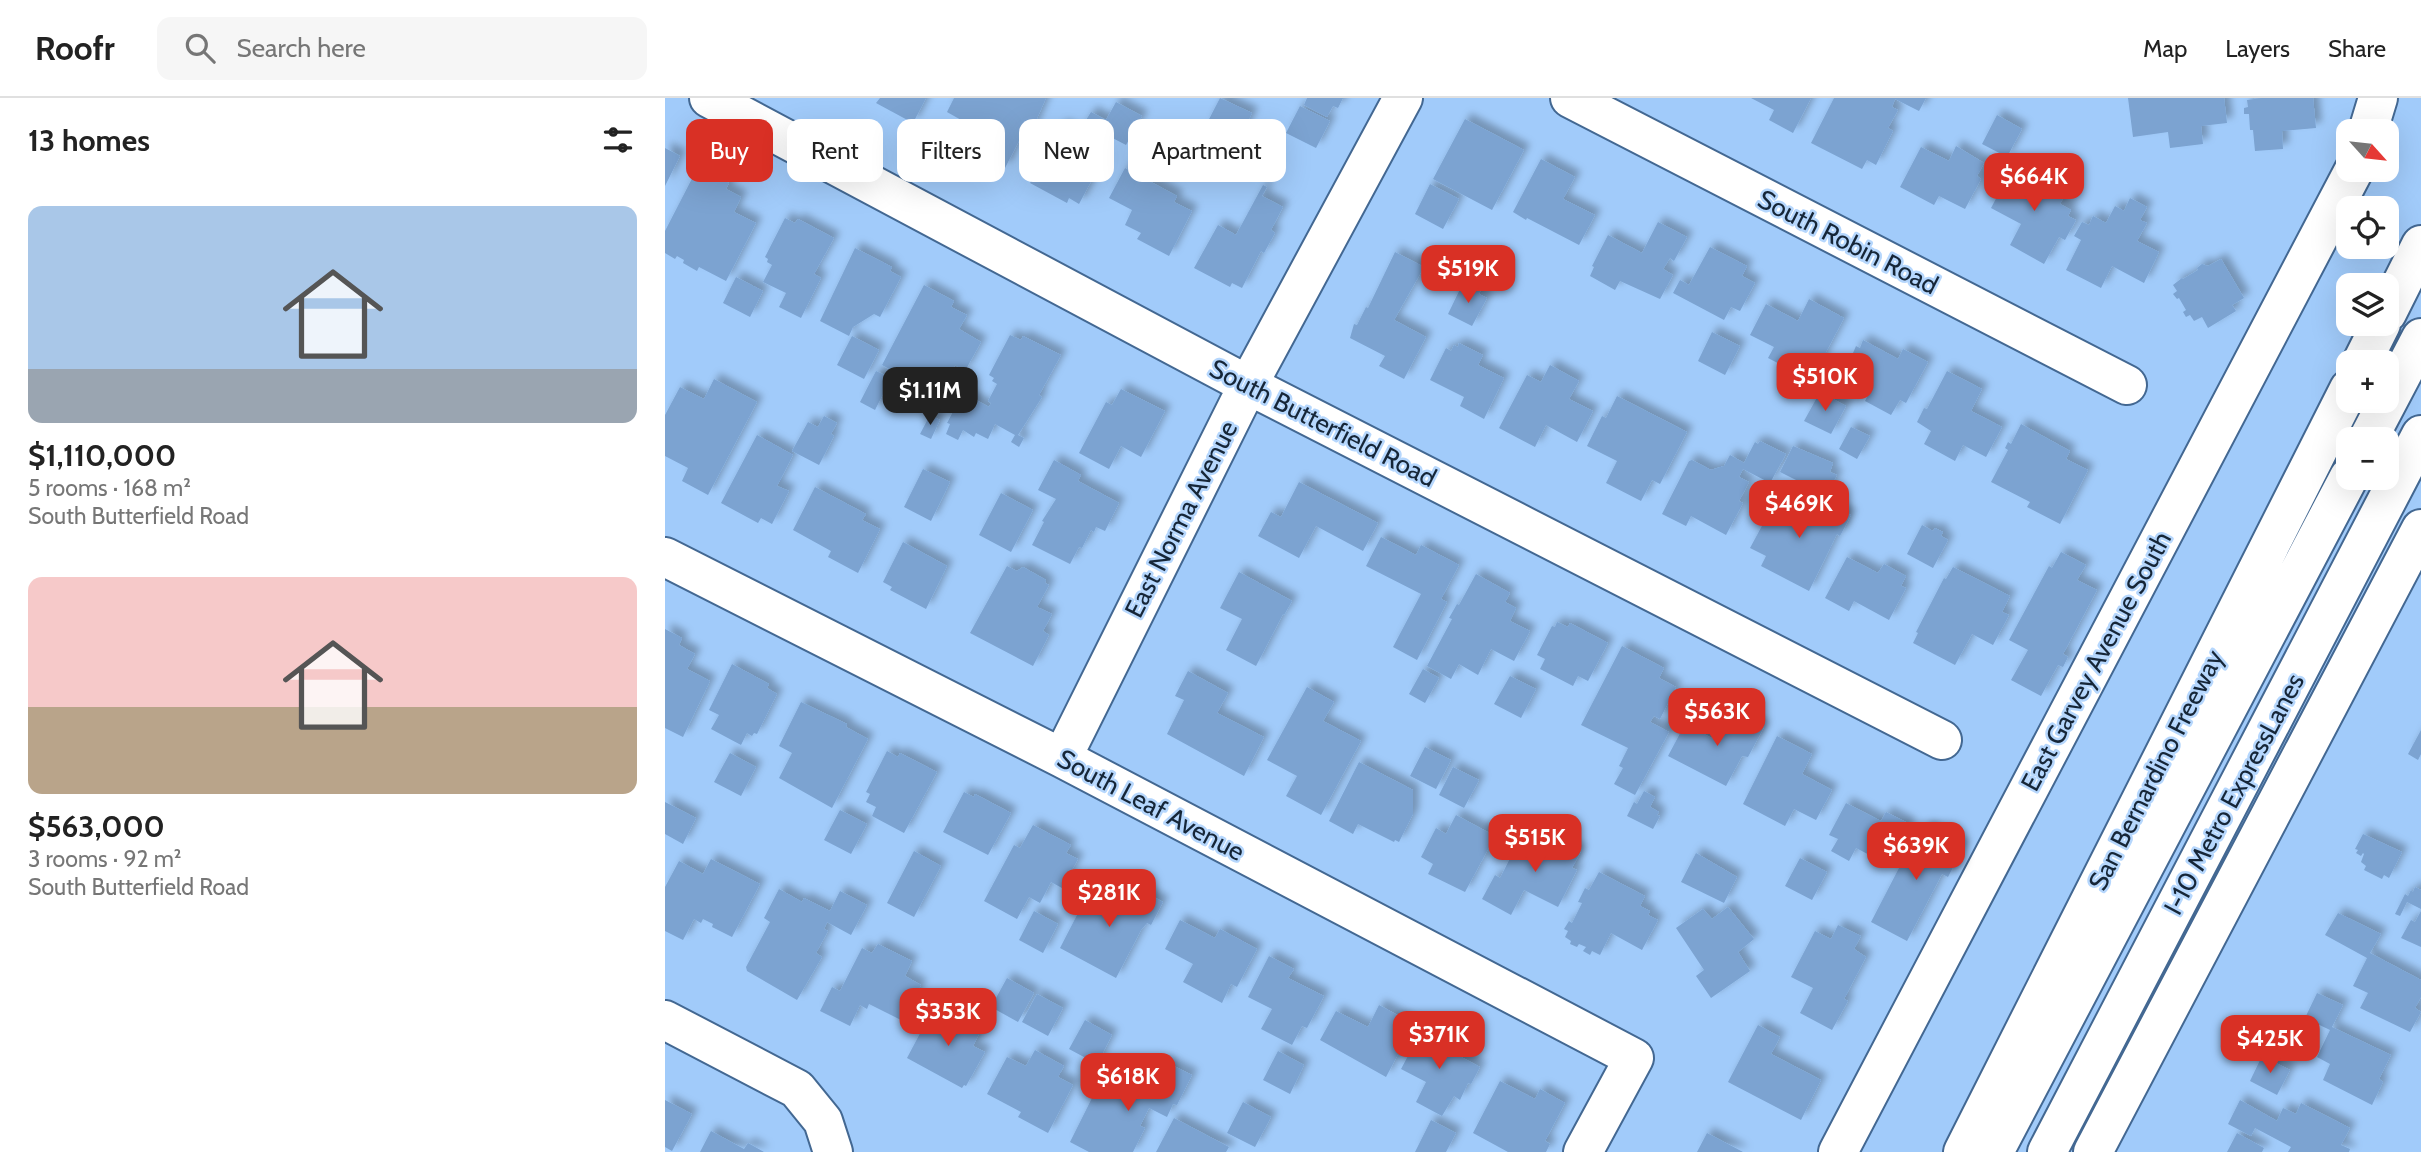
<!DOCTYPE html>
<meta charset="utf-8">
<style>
body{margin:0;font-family:Cabin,sans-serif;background:#f6f6f6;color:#222;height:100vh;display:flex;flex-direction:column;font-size:26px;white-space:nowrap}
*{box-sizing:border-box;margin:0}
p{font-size:23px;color:#767676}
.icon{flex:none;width:38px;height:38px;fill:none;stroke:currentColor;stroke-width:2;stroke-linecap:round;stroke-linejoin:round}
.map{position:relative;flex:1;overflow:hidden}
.sheet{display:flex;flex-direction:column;background:#fff;width:665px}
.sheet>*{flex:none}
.hud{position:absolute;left:21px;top:21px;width:665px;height:63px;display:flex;gap:14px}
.needle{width:46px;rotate:117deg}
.controls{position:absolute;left:1671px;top:21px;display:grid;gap:14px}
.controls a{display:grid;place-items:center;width:63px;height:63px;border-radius:14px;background:#fff;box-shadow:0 7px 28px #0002;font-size:35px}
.price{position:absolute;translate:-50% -60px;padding:0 16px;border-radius:14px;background:#d93025;color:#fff;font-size:23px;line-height:46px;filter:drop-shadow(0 2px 4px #0008)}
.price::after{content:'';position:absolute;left:50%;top:42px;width:21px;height:16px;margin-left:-10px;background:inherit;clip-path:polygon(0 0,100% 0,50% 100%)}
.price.current{background:#222;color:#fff}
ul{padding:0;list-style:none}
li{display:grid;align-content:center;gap:14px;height:371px;padding:0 28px}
li span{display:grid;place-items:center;height:217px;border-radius:14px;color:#555}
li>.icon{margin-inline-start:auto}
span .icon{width:126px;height:126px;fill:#fffc;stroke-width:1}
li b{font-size:30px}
h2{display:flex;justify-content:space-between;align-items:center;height:84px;padding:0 28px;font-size:30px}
.tag{padding:0 24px;border-radius:14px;background:#fff;box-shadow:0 7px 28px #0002;font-size:24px;line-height:63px}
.tag.current{background:#d93025;color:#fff}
header{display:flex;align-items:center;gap:42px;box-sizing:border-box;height:98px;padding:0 35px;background:#fff;border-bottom:2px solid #e0e0e0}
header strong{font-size:33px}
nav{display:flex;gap:38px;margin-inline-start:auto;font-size:24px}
.search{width:490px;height:63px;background:#f6f6f6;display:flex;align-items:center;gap:18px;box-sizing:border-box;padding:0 24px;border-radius:14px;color:#767676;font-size:26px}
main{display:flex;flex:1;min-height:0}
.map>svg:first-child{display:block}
.building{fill:#7ba3d1;filter:url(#shadow)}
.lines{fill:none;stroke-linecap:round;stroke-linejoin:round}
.minor-casing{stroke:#436892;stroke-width:42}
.highway-casing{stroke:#436892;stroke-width:42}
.minor{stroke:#fff;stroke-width:38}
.highway{stroke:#fff;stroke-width:38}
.labels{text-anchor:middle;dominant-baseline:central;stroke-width:5;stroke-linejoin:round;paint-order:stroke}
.street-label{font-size:26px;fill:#162638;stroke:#b6d7fd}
</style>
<header>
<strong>Roofr</strong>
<div class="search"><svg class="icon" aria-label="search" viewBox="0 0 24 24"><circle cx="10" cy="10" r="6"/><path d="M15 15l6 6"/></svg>Search here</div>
<nav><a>Map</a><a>Layers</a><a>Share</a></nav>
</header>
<main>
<section class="sheet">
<h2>13 homes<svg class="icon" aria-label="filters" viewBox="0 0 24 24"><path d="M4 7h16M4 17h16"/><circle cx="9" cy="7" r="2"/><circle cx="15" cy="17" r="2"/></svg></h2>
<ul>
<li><span style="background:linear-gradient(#a9c7e8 75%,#9aa5b1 0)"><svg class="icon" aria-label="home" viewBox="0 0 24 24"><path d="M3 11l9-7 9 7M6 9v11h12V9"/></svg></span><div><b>$1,110,000</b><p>5 rooms · 168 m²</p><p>South Butterfield Road</p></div></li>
<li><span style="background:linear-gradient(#f6c9c9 60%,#b9a48a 0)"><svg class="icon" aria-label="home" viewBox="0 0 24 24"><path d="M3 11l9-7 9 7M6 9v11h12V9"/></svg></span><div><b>$563,000</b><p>3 rooms · 92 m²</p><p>South Butterfield Road</p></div></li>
</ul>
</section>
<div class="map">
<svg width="1756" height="1054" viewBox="0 0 1756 1054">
<defs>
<filter id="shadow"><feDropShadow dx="6" dy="-6" stdDeviation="3.5" flood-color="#0004"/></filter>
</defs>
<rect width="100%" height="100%" fill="#a1cbfa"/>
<path class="building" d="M215 0H261L248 25 211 5Z
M289 0H381L366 34 360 31 340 70 310 55 313 49 298 41 305 27 282 14Z
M555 0 587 15 573 44 541 27Z
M642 0H678L673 10 668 8 662 19 639 7Z
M1086 0H1146L1128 35 1104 22 1109 12Z
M1169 0H1261L1254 13 1230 1 1227 9 1233 12 1223 30 1228 33 1211 67 1202 62 1197 71 1146 45Z
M1463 0H1559L1562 25 1536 28 1538 46 1505 50 1503 34 1468 39Z
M1597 0H1648L1651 30 1617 33 1618 51 1590 53 1588 32H1585L1584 16H1579V10L1583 9 1582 2Z
M451 4 477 18 461 47 436 34 434 35 439 38 429 56 438 61 414 106 404 100 402 105 365 85 396 27 413 35 426 14 441 22Z
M635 8 665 23 651 50 621 35Z
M1332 17 1357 31 1342 59 1317 46Z
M800 21 859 52 827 112 768 81Z
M1291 48 1319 65 1312 78 1316 81 1300 111 1274 98 1269 107 1235 89 1256 49 1284 63Z
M0 50 15 58 0 88Z
M876 61 910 79 898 101 930 117 914 147 862 120 861 122 848 114Z
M1349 67 1401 95 1395 106 1406 112 1403 118 1411 122 1400 142 1394 139 1379 166 1345 147 1356 126 1326 110Z
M33 69 64 85 61 91 76 99 69 114 91 125 61 183 34 169 32 173 18 165 19 162 12 158 10 161 0 155V133Z
M460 70 512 98 509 104 527 113 504 158 472 141 476 135 460 127 467 112 444 100Z
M765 86 794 101 778 131 750 116Z
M598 87 602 89 597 98 618 109 606 132 610 135 599 155 596 153 577 190 567 185 565 189 529 170 553 127 571 137Z
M1465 100 1482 109 1475 122 1482 125 1472 143 1494 154 1479 185 1447 168 1436 190 1401 172 1416 142 1409 138 1417 124 1424 127 1428 118 1441 125 1450 108 1459 113Z
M120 120 130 125 133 121 169 140 149 176 156 180 136 220 114 209 121 195 98 184 107 167 102 164 103 161 100 159Z
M993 124 1022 139 1009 163 1005 160 998 171 1008 177 995 201 955 183 950 192 925 178 929 169 927 168 943 137 977 155Z
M1045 149 1082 168 1077 178 1090 185 1075 213 1066 209 1059 222 1008 195 1015 182 1024 187Z
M190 150 227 169 225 173 236 179 215 219 209 216 188 229 184 238 155 223Z
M730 154 759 169 729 222 761 239 739 281 714 268 720 258 685 240 689 226 692 227 701 209 703 210Z
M1556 161 1579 200 1567 207 1571 213 1543 230 1537 219 1529 223 1525 217 1521 219 1518 214 1521 212 1514 200 1512 201 1508 196 1512 193 1508 187 1517 180 1518 181 1533 172 1532 170 1537 166 1543 168Z
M71 179 98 193 85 219 58 205Z
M804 186 816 192 814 196 822 200 807 228 783 216 797 187 802 190Z
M259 187 289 203 286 209 302 217 294 231 316 244 300 273 290 267 289 269 296 274 292 283 284 279 274 298 217 267Z
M1144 201 1179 220 1151 273 1138 266 1134 276 1103 260 1109 249 1085 237 1101 206 1133 223Z
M1047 234 1075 248 1060 277 1033 263Z
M345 237 356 242 358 238 396 257 374 297 377 299 353 337 359 340 354 349 346 344 350 337 330 326 323 341 311 335 309 339 298 332 293 342 281 336 285 326 282 325 298 295 324 309 326 305 323 303 332 286 327 283 329 280 324 277Z
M187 238 214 252 199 281 172 267Z
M1198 242 1233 261 1238 251 1263 264 1241 305 1235 302 1226 317 1200 303 1203 297 1182 285 1187 276 1182 274 1191 256 1188 255 1191 248 1195 250Z
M794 245 818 257 813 267 839 280 819 321 795 308 799 299 765 282 781 250 786 253 789 247 793 249Z
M885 267 914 283 904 301 928 313 912 344 881 327 870 349 834 330 862 277 876 284Z
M211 273 226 280 210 312 195 304Z
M1282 273 1317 291 1306 313 1337 329 1321 359 1298 347 1290 363 1259 346 1266 333 1252 324 1259 310 1262 311Z
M49 281 92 304 43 397 17 383 23 370 0 358V317L15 289 39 301Z
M456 291 500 313 476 359 456 348 444 371 414 355 441 304 447 307Z
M1155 294 1181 308 1166 336 1139 323Z
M952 298 1022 334 995 386 987 382 976 403 941 385 952 363 922 348 937 318 941 320Z
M265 317 275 322 266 341 255 336Z
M159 318 172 325 166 336 169 338 154 367 127 353 143 324 153 329Z
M1356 326 1405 353 1401 361 1423 372 1395 426 1362 409 1365 404 1326 384 1343 352 1340 350 1343 344 1346 346Z
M1186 329 1205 338 1192 361 1174 351Z
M92 337 128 357 112 388 124 393 107 426 96 420 93 425 56 405Z
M1095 343 1121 356 1105 385 1078 371 1074 379 1084 384 1074 403 1078 405 1061 437 1026 418 1021 428 997 416 1024 363 1027 362 1046 372 1059 368 1065 357 1079 365 1090 344 1093 346Z
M1128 348 1168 365 1165 374 1172 377 1164 392 1158 389 1155 394 1115 374Z
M389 362 416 377 413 383 454 405 440 433 431 429 429 434 426 432 417 450 414 449 405 466 367 447 379 424 377 423 391 401 373 392Z
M258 371 285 384 266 423 239 409Z
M634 384 713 425 698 453 651 428 634 460 593 438 606 414 616 419Z
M150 389 201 416 197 422 215 431 193 475 163 459 166 453 128 432Z
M336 395 368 412 346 454 314 437Z
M1111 402 1133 413 1137 404 1152 412 1157 402 1186 417 1175 438 1172 436 1144 493 1096 468 1101 458 1085 450Z
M1257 427 1268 433 1270 430 1278 434 1276 438 1283 442 1268 470 1242 456Z
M716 439 751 457 756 447 794 467 776 501 782 504 752 562 728 549 756 496 701 468Z
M238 444 282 468 261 511 225 492 227 489 218 484Z
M1396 454 1421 467 1412 482 1432 492 1398 556 1403 559 1398 569 1393 567 1376 598 1346 582 1363 552 1344 542 1384 468 1387 470Z
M1182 459 1213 475 1219 466 1241 478 1236 488 1241 490 1224 522 1189 503 1184 513 1160 500Z
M342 468 352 473 358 469 381 482 380 485 384 487 372 509 387 516 378 533 384 537 368 568 305 535Z
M1288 469 1345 498 1337 514 1344 517 1328 547 1307 536 1290 567 1248 545 1253 535 1251 534 1279 480 1281 481Z
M574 474 627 503 619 517 618 516 591 568 561 552 577 521 555 510Z
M811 476 845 495 840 504 851 510 845 523 865 533 849 563 826 551 813 577 794 566 786 581 762 568 787 521 784 520 792 506 794 507Z
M892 524 903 529 905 525 943 545 923 583 913 578 908 588 875 571 880 561 872 557 887 528 890 529Z
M0 531 17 540 14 547 30 556 22 571 45 583 18 639 0 630Z
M957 548 999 570 994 580 1011 589 995 621 989 618 985 624 1004 634 970 697 949 686 958 670 954 668 963 650 916 627Z
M67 566 104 586 102 590 112 596 92 636 89 635 87 638 82 635 76 647 46 631 54 617 44 612Z
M758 571 774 580 760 605 744 596Z
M523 573 563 595 552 615 599 639 579 678 502 636 519 602 510 598Z
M845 578 871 591 856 620 829 606Z
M642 589 669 604 658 623 696 643 656 717 621 698 632 678 602 662Z
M136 604 182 626 181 629 203 641 167 710 114 680 127 655 114 648Z
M1070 613 1099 629 1083 659 1077 658 1061 688 1003 658 1020 626 1054 644Z
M1756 632V656L1753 662 1743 656Z
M1112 638 1147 656 1137 676 1167 692 1151 722 1129 711 1120 728 1078 706Z
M760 649 786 662 771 691 745 678Z
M222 653 233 659 235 655 272 674 239 735 207 718 211 709 201 704 205 696 201 694Z
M65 655 91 669 76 698 49 684Z
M694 664 748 692V716L734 744 730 742 729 744 693 726 688 736 664 723Z
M788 669 814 682 799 710 774 697Z
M979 693 990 699 985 709 994 714 992 717 995 718 988 731 962 718 969 704 972 706Z
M299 694 309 699 310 696 346 715 323 757 278 734Z
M0 704 31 720 18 746 0 736Z
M1181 705 1216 723 1221 714 1245 726 1224 767 1191 750 1184 763 1166 753 1173 741 1164 737Z
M175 712 202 726 186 756 159 742Z
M791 717 830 738 800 794 763 776 768 766 756 759 771 730 781 736Z
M368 727 406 747 401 755 413 761 397 790 386 784 375 805 364 799 352 821 319 803 349 747 355 750Z
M1261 728 1299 748 1283 779 1277 776 1242 843 1206 824 1248 743 1253 745Z
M881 735 916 753 907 770 912 772 893 809 859 792 846 817 817 801 830 777 835 780 854 743 872 752Z
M1698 736 1737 754 1724 780 1719 777 1717 781 1699 772 1701 768 1696 764 1699 756 1698 755 1696 758 1691 755 1693 752 1690 751Z
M249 753 276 768 249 819 222 805Z
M1031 755 1072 779 1059 805 1016 784Z
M1135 760 1162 774 1147 802 1120 788Z
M46 761 95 786 67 839 47 829 48 826 38 821 36 825 29 821 18 842 0 833V789L14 763 38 776Z
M934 774 980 798 975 808 985 813 983 817 993 822 977 852 946 835 935 857 927 853 925 857 918 853 921 849 914 846 912 849 905 846 906 843 900 839 903 833 899 831 904 823 907 825 917 805 913 804 920 790 924 792Z
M470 789 498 804 486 827 482 825 476 832 451 880 395 850 426 790 460 808Z
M1750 789 1756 792V811L1742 804 1735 818 1730 816 1740 796 1743 798 1746 792 1748 794Z
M114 791 137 804 139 800 165 813 175 793 202 807 186 837 162 824 159 831 163 833 151 855 157 859 132 902 82 873 81 869 105 824 99 820Z
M1063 809 1089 841 1073 854 1085 873 1046 900 1031 878 1039 872 1011 830 1038 811 1047 821Z
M369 813 393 826 378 855 354 842Z
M1756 813V849L1736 840 1746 822 1750 824Z
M1673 815 1716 836 1705 855 1756 882V899L1750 910 1756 914 1745 934 1695 910 1703 895 1688 888 1702 860 1660 837Z
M515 822 550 840 555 831 592 851 572 889 566 886 557 905 518 884 528 866 500 851Z
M1173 827 1196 838 1189 851 1201 859 1179 901 1183 903 1167 932 1135 915 1148 890 1126 879 1150 833 1166 841Z
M213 846 247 863 240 878 256 887 238 923 204 906 202 911 195 907 185 928 155 913 167 889 175 893 197 850 207 855Z
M604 858 629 871 623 880 659 898 642 930 637 928 627 947 596 931 607 911 583 899Z
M342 880 369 895 353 924 326 909Z
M1652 895 1678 907 1667 929 1726 957 1714 981 1718 984 1707 1007 1658 982 1665 966 1652 959 1665 932 1640 920Z
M372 896 398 910 383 938 357 924Z
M714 907 749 926 721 979 655 942 671 913 703 929Z
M269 909 316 932 308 948 320 954 301 988 299 987 297 990 242 960Z
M420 922 447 937 432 966 404 951Z
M1093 927 1115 939 1106 956 1156 982 1136 1022 1063 984Z
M759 928 786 942 781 951 815 969 806 986 803 985 795 1002 789 998 777 1018 751 1004 761 984 736 971Z
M370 952 399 968 393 979 408 987 383 1035 353 1019 356 1014 322 996 342 959 361 968Z
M613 953 639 967 625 996 598 982Z
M1597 958 1625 972 1612 997 1585 983Z
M499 963 527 977 512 1007 508 1006 502 1019 484 1010 475 1028 480 1030 468 1054H424L405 1044 432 990 447 998 452 988 468 997 484 991Z
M835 983 870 1001 875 991 900 1005 880 1043 885 1046 881 1054H843L808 1035Z
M0 1002 27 1016 7 1053 0 1049Z
M1575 1002 1612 1023 1618 1010 1631 1016 1636 1005 1685 1030 1676 1047 1685 1051 1684 1054H1623L1626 1049 1590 1030 1586 1038 1563 1026Z
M578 1004 606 1019 590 1049 562 1035Z
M509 1020 564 1049 561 1054H491Z
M766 1022 791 1035 781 1054H750Z
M46 1033 79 1051 83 1045 99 1054H35Z
M1042 1035 1078 1054H1032Z
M1572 1035 1599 1050 1597 1054H1562Z"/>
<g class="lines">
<defs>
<path id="minor" d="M44 0 583 287 1277 642
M905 0 1462 287
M1703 33 1713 0
M0 459 397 660 969 960 918 1054
M397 660 583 287 738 0
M0 922 132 991 158 1023 168 1054
M1173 1054 1689 72"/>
<path id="highway" d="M1722 215 1756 147
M1697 264 1716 226
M1703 341 1756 240
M1298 1054 1684 291
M1329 1054 1684 379
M1382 1054 1756 337
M1428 1054 1756 431"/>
</defs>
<use href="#minor" class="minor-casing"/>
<use href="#highway" class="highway-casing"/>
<use href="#minor" class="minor"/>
<use href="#highway" class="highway"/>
</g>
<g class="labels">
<g class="street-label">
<text transform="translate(1183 144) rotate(27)">South Robin Road</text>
<text transform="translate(658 325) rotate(27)">South Butterfield Road</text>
<text transform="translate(516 421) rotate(-63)">East Norma Avenue</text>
<text transform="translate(1431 563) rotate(-62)">East Garvey Avenue South</text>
<text transform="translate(1491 672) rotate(-63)">San Bernardino Freeway</text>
<text transform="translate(1569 696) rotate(-62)">I-10 Metro ExpressLanes</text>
<text transform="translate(486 707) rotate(28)">South Leaf Avenue</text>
</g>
</g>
</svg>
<div class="controls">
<a><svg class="needle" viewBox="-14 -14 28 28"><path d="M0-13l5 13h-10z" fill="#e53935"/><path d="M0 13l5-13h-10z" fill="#767676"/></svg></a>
<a><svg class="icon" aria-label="locate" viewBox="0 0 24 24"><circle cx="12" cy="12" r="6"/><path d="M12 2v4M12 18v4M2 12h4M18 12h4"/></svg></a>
<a><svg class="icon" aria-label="layers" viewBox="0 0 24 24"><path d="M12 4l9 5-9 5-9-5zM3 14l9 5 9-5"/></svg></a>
<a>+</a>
<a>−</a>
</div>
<b class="price" style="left:1369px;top:115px">$664K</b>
<b class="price" style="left:803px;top:207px">$519K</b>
<b class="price" style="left:1160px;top:315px">$510K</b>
<b class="price current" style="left:265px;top:329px">$1.11M</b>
<b class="price" style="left:1134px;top:442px">$469K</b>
<b class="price" style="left:1052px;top:650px">$563K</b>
<b class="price" style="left:870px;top:776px">$515K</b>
<b class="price" style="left:1251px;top:784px">$639K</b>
<b class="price" style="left:444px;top:831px">$281K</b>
<b class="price" style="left:283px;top:950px">$353K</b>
<b class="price" style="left:774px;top:973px">$371K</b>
<b class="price" style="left:1605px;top:977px">$425K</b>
<b class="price" style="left:463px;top:1015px">$618K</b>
<div class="hud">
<a class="tag current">Buy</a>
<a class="tag">Rent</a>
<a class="tag">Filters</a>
<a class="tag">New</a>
<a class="tag">Apartment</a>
</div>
</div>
</main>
